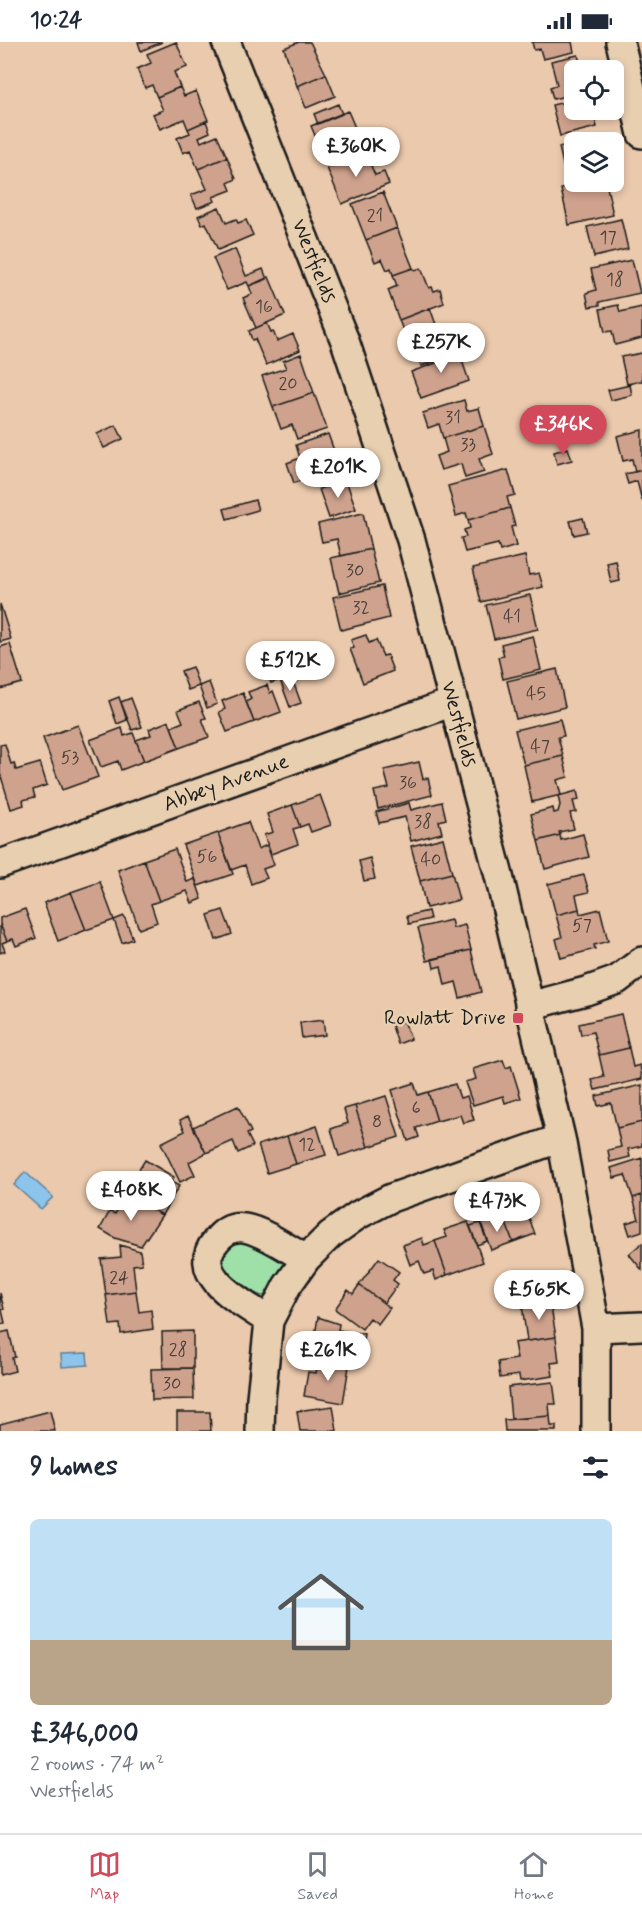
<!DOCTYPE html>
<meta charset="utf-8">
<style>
body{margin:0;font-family:Mynerve,sans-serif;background:#f6f6f7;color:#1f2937;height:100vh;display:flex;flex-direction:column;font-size:22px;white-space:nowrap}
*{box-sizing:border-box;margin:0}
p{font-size:20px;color:#747a83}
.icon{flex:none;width:33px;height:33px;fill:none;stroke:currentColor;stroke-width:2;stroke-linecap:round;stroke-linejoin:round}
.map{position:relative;height:1389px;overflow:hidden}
.drawer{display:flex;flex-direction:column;background:#fff;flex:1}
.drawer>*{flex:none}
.tools{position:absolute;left:564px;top:18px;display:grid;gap:12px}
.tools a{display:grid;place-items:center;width:60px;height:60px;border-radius:9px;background:#fff;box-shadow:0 3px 9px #0003;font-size:30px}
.price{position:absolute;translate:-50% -51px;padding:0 14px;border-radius:21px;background:#fff;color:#222;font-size:20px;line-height:39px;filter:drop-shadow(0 2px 3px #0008)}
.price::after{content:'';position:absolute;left:50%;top:36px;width:18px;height:14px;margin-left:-9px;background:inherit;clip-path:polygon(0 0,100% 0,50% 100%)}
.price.current{background:#d1495b;color:#fff}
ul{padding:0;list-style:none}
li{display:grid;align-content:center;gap:12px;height:318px;padding:0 30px}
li+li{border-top:2px solid #e0e1e3}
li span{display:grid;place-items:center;height:186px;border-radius:9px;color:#555}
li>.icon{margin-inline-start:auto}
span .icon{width:108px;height:108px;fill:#fffc;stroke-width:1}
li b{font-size:26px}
h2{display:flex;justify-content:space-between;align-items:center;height:72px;padding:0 30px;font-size:26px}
.status{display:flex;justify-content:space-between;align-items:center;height:42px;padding:0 30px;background:#fff;direction:ltr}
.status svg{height:16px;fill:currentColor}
.tab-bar{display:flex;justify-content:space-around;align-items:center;height:84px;border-top:2px solid #e0e1e3;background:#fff;font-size:16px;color:#747a83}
.tab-bar a{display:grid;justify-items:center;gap:3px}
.tab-bar .current{color:#d1495b}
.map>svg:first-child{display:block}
.green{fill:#9fe0a9;stroke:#5e7e62;stroke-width:1.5}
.water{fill:#8dc4eb;stroke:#608198;stroke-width:1.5}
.building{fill:#cfa28d;stroke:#1c1c1c;stroke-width:1.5}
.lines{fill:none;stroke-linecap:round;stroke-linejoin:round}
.street-casing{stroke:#1c1c1c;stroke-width:32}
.street{stroke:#e8cfb0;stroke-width:27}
.poi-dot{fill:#d1495b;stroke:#e8cfb0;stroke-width:2}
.labels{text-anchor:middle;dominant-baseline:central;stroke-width:5;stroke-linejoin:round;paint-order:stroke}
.number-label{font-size:18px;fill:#493e38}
.street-label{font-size:21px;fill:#1c1c1c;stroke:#e8cfb0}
.poi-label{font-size:21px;fill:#1c1c1c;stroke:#e8cfb0;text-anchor:end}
</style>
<div class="status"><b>10:24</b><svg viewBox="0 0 49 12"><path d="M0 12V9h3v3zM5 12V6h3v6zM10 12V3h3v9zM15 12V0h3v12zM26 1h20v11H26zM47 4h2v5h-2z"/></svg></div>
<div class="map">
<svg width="642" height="1389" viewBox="0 0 642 1389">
<rect width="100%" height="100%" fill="#ebc9ac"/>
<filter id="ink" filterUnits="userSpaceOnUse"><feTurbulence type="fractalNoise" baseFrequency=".0167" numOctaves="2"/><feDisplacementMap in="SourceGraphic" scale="12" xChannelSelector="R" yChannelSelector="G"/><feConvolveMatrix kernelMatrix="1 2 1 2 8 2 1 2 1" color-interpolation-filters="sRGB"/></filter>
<g filter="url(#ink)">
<path class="green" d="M239 1194 285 1215 288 1224 269 1252 262 1254 238 1245 224 1235 217 1210Z"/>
<path class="water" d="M25 1130 53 1155 41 1167 14 1143Z
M87 1311 88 1323 62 1325 61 1312Z"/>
<path class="building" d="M138 0H162L141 9Z
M176 0 187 25 174 30 180 45 157 55 152 43 145 46 137 27 151 21 147 12Z
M299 0H310L326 32 297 44 284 6Z
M532 0H572L574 10 543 17 540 7 534 8Z
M578 13 582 28H574V52L553 57 550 45 557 43 551 19Z
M326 32 335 54 306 66 297 44Z
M180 45 184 54 196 49 208 78 188 87 184 77 160 87 153 72 163 68 157 55Z
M574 58V68H593L597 85 560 94 552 63Z
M338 62 342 72 318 82 314 72Z
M348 69 364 107 327 122 311 84Z
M206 79 210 90 199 95 201 100 217 93 227 115 198 127 190 108 183 111 177 96 190 91 188 87Z
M574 101V139L567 140 559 105Z
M365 110 375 133 384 130 389 142 342 162 327 126Z
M227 115 236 137 228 141 231 148 213 155 215 159 197 166 191 153 207 147 198 127Z
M595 140H606L613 173 569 183 561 147Z
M383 150 397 186 366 198 352 162Z
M219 165 226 181 236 177 238 181 246 178 253 193 218 208 206 181 202 183 198 174Z
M621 177 628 207 594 215 587 185Z
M397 186 413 226 393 233 391 226 387 228 382 217 375 220 366 198Z
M235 207 246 234 263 227 267 237 249 244 247 240 227 248 213 216Z
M632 218 640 251 599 260 600 263 589 265 586 251 596 248 591 227Z
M413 226 415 228 421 226 429 246 432 245 434 249 440 247 444 261 399 278 388 248 397 244 393 233Z
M269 235 285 273 256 286 243 256 252 252 249 244Z
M618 263 620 270 642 265V296L615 303 612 289 605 290 600 267Z
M430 266 442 299 414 309 410 298 407 299 399 278Z
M267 281 271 290 273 289 277 299 293 292 300 308 266 323 255 297 252 298 249 289Z
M457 304 469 339 421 356 411 330 444 318 441 310Z
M437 307 441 317 421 324 418 315Z
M642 311V339L627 342 621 315Z
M301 312 314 351 273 365 262 334 286 326 283 319Z
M630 343 632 353 611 358 608 348Z
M314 351 327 387 297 397 292 383 281 387 273 365Z
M464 358 467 369 479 366 484 384 443 396 439 382 428 386 423 371Z
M116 383 123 397 104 406 97 392Z
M484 384 493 412 479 417 484 430 465 436 461 422 441 428 436 414 447 410 443 396Z
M642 388V428L635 430 632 417 623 419 617 394Z
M328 392 340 425 294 441 287 421 300 416 296 403Z
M568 406 572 418 557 422 554 410Z
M508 428 515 453 507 455 510 466 468 478 466 471 456 474 448 444Z
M642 428V459L637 439 628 442 625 432Z
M346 438 356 467 329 476 319 447Z
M255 458 258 468 227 477 224 467Z
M510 466 515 484 511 485 516 504 500 509 498 502 465 510 461 496 466 495 464 488 470 486 468 478Z
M363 471 371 507 341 514 337 497 322 500 318 482Z
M583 476 587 490 574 493 570 479Z
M371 507 379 541 339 551 331 516Z
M525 514 529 533 539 531 543 545 481 560 473 526Z
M616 519 620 539 611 541 607 521Z
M382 544 389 576 341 588 333 555Z
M530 553 538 587 494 597 486 563Z
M0 562 11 597 0 600Z
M366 593 369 601 376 598 383 614 387 613 393 629 363 641 350 607 354 606 351 598Z
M533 594 541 628 503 637 498 615 504 614 501 602Z
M10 602 22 641 0 647V605Z
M271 615 280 638 271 641 262 619Z
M192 625 199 644 188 648 181 629Z
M557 627 565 665 516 677 507 639Z
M291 634 301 661 290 665 280 638Z
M209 640 217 662 207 666 199 644Z
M267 643 270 651 273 649 281 670 254 680 246 660 251 657 248 650Z
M243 651 254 680 227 690 219 670 225 667 222 659Z
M119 655 127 678 117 682 109 659Z
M131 656 142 685 132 688 121 660Z
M199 660 206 676 202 677 209 695 179 706 171 685 183 680 178 668Z
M560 677 564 694 558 695 563 714 524 723 515 688Z
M169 679 179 706 144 719 136 698 151 693 149 687Z
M78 683 98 735 62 748 43 696Z
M122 686 124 694 133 691 144 719 121 728 118 719 101 725 90 698Z
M5 702 11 722 14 721 16 728 40 721 47 743 33 748 35 755 23 758 24 763 11 767 0 731V703Z
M563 714 568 735 557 738 561 753 532 760 524 723Z
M419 720 423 737 428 736 432 753 378 767 374 749 389 746 384 728Z
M577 749 579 758 573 759 576 770 570 771 574 787 559 790 560 793 538 799 531 772 553 766 554 771 558 770 560 763 558 754Z
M320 753 331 783 311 790 308 782 300 785 292 763Z
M442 760 446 777 439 779 442 791 411 799 405 775 379 781 376 770 409 761 411 768Z
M292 763 300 785 293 787 298 802 271 812 264 793 273 790 267 772Z
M248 780 258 807 267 803 274 823 263 827 267 836 251 842 245 823 231 828 218 791Z
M218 791 233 832 198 844 183 803Z
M583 792 589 815 545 827 538 799 560 793 561 798Z
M443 796 452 831 420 839 411 804Z
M175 807 187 840 195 837 202 857 192 861 187 849 159 859 144 818Z
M370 816 375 837 364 839 359 819Z
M144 818 159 859 151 862 157 880 139 887 118 828Z
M452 831 459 858 426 866 420 839Z
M584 833 589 850 576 853 579 867 556 873 548 842Z
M100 840 114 878 86 888 71 850Z
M71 850 86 888 58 899 44 861Z
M25 867 36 896 16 904 13 897 7 899 0 882V876Z
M579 867 580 872 600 867 608 899 594 903 595 907 561 916 556 897 562 895 556 873Z
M223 868 232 892 216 898 208 873Z
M428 869 430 877 409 882 407 874Z
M124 874 133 897 122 901 114 878Z
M451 878 453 886 465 883 471 908 427 919 418 886Z
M0 882 7 899 2 901 5 909 0 911Z
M471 908 481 950 460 956 456 940 445 943 441 924 434 926 432 917Z
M621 972 629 1006 599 1013 593 990 581 993 579 982Z
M323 978 325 993 302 996 300 981Z
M404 979 411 997 398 1002 392 984Z
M629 1006 633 1025 640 1023 642 1037 595 1048 592 1038 604 1035 599 1013Z
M503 1018 506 1026 511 1024 521 1056 505 1061 503 1054 473 1063 465 1040 476 1037 473 1027Z
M414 1041 418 1053 428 1050 437 1079 416 1086 419 1095 408 1099 392 1048Z
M455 1042 460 1056 467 1054 474 1078 463 1081 460 1073 437 1079 428 1050Z
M642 1043V1080L617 1086 611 1061 598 1064 596 1054Z
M386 1054 399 1095 368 1105 355 1064Z
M238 1064 251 1090 247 1092 253 1104 238 1111 233 1099 206 1111 193 1085Z
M355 1064 368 1105 339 1114 331 1087 348 1081 344 1067Z
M188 1074 206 1111 189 1120 195 1133 180 1140 161 1101 185 1089 180 1078Z
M642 1080V1104L628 1107 630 1115 610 1120 608 1108 621 1105 617 1086Z
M317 1084 326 1113 296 1122 287 1094Z
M287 1094 296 1122 267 1131 258 1103Z
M642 1116V1153L633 1156 625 1133 614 1136 611 1126Z
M145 1118 174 1135 171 1140 179 1144 162 1173 117 1146 124 1134 132 1139Z
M126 1152 162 1173 141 1204 115 1196 100 1187 110 1169 115 1172Z
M642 1153V1189L630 1193 626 1181 639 1177 633 1156Z
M525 1165 535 1192 513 1200 503 1173Z
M503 1173 513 1200 491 1208 481 1181Z
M468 1180 483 1220 447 1233 435 1199 447 1195 444 1188Z
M480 1181 487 1199 477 1203 470 1184Z
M422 1196 424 1203 435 1199 447 1233 436 1238 433 1229 424 1232 419 1219 410 1223 403 1203Z
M642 1201V1228L629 1212Z
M120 1203 140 1209 142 1222 133 1223 136 1249 106 1253 101 1217 121 1215Z
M379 1216 399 1230 393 1238 398 1242 384 1261 359 1243Z
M553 1238 556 1248 536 1254 533 1244Z
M359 1243 390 1266 378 1282 370 1276 362 1287 335 1267 348 1248 353 1252Z
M136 1249 139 1270 151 1268 153 1287 121 1292 120 1282 110 1283 106 1253Z
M0 1251 4 1267 2 1268 5 1281 0 1282Z
M550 1259 556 1295 527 1299 522 1263Z
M318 1275 339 1282 338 1288 364 1292 359 1325 318 1319 320 1307 313 1306Z
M9 1289 15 1315 12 1316 15 1329 0 1333V1291Z
M193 1289V1326H163L162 1290Z
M556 1295 559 1320 551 1321 553 1334 520 1339 519 1333 500 1336 498 1320 517 1317 514 1301Z
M318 1319 349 1324 343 1361 304 1354 308 1330 316 1331Z
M193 1326 194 1357 152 1358 151 1327Z
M553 1340 556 1362H549L550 1374 511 1377 508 1345Z
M333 1364 337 1389H300L297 1369Z
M50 1369 55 1389H0V1382Z
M177 1370H210L211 1389H177Z
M550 1374 551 1384H556V1389H505L504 1378Z"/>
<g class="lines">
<defs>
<path id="street" d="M226 0 345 299 411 498 499 834 561 1096 596 1286V1389
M620 0 642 92
M0 822 453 660
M529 964 586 949 617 938 642 919
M269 1279C246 1262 186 1234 216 1199 223 1190 232 1184 244 1186 261 1188 290 1208 306 1217
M596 1286 642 1284
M260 1389 261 1356 269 1279 287 1244 306 1217 330 1193 358 1173 391 1156 561 1096"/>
</defs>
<use href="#street" class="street-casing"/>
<use href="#street" class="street"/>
</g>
</g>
<rect class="poi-dot" x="512" y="970" width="12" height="12" rx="3"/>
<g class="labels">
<g class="number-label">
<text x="375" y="174">21</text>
<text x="608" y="196">17</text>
<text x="615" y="238">18</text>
<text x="264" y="265">16</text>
<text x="288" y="342">20</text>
<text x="453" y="376">31</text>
<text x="468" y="403">33</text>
<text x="355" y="529">30</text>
<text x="361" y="566">32</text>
<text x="512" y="575">41</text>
<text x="536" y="652">45</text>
<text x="540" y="705">47</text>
<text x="70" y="716">53</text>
<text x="408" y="741">36</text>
<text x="423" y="780">38</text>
<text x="207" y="815">56</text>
<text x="431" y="818">40</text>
<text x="582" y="884">57</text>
<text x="416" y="1066">6</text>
<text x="377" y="1080">8</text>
<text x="307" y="1103">12</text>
<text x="119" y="1236">24</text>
<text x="178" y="1308">28</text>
<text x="172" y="1342">30</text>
</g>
<g class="street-label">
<text transform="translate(314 219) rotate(68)">Westfields</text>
<text transform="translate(459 682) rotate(75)">Westfields</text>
<text transform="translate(226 741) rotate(-20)">Abbey Avenue</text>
</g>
<g class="poi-label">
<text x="506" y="976">Rowlatt Drive</text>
</g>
</g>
</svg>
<div class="tools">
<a><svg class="icon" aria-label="locate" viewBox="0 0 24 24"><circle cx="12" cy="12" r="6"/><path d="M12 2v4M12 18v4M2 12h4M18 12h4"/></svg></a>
<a><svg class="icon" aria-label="layers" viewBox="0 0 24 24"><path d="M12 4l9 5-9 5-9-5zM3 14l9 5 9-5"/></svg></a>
</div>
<b class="price" style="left:356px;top:136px">£360K</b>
<b class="price" style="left:441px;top:332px">£257K</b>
<b class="price current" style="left:563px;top:414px">£346K</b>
<b class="price" style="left:338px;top:457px">£201K</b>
<b class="price" style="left:290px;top:650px">£512K</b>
<b class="price" style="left:131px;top:1180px">£408K</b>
<b class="price" style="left:497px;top:1191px">£473K</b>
<b class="price" style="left:539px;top:1279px">£565K</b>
<b class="price" style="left:328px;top:1340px">£261K</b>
</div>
<section class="drawer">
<h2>9 homes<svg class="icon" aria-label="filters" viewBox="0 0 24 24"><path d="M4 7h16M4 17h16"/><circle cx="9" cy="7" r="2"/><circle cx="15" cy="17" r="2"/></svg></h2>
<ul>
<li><span style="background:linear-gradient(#bfe0f5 65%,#b9a48a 0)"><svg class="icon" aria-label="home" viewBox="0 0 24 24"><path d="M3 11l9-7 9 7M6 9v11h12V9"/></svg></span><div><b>£346,000</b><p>2 rooms · 74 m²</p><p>Westfields</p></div></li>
</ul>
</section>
<nav class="tab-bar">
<a class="current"><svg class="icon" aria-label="map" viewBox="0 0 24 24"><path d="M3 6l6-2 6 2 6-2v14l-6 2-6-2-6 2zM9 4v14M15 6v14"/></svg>Map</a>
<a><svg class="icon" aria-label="saved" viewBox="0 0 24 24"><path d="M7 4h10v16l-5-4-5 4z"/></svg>Saved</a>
<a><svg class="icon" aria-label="home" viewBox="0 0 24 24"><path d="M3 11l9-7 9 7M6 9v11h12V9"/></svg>Home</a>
</nav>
